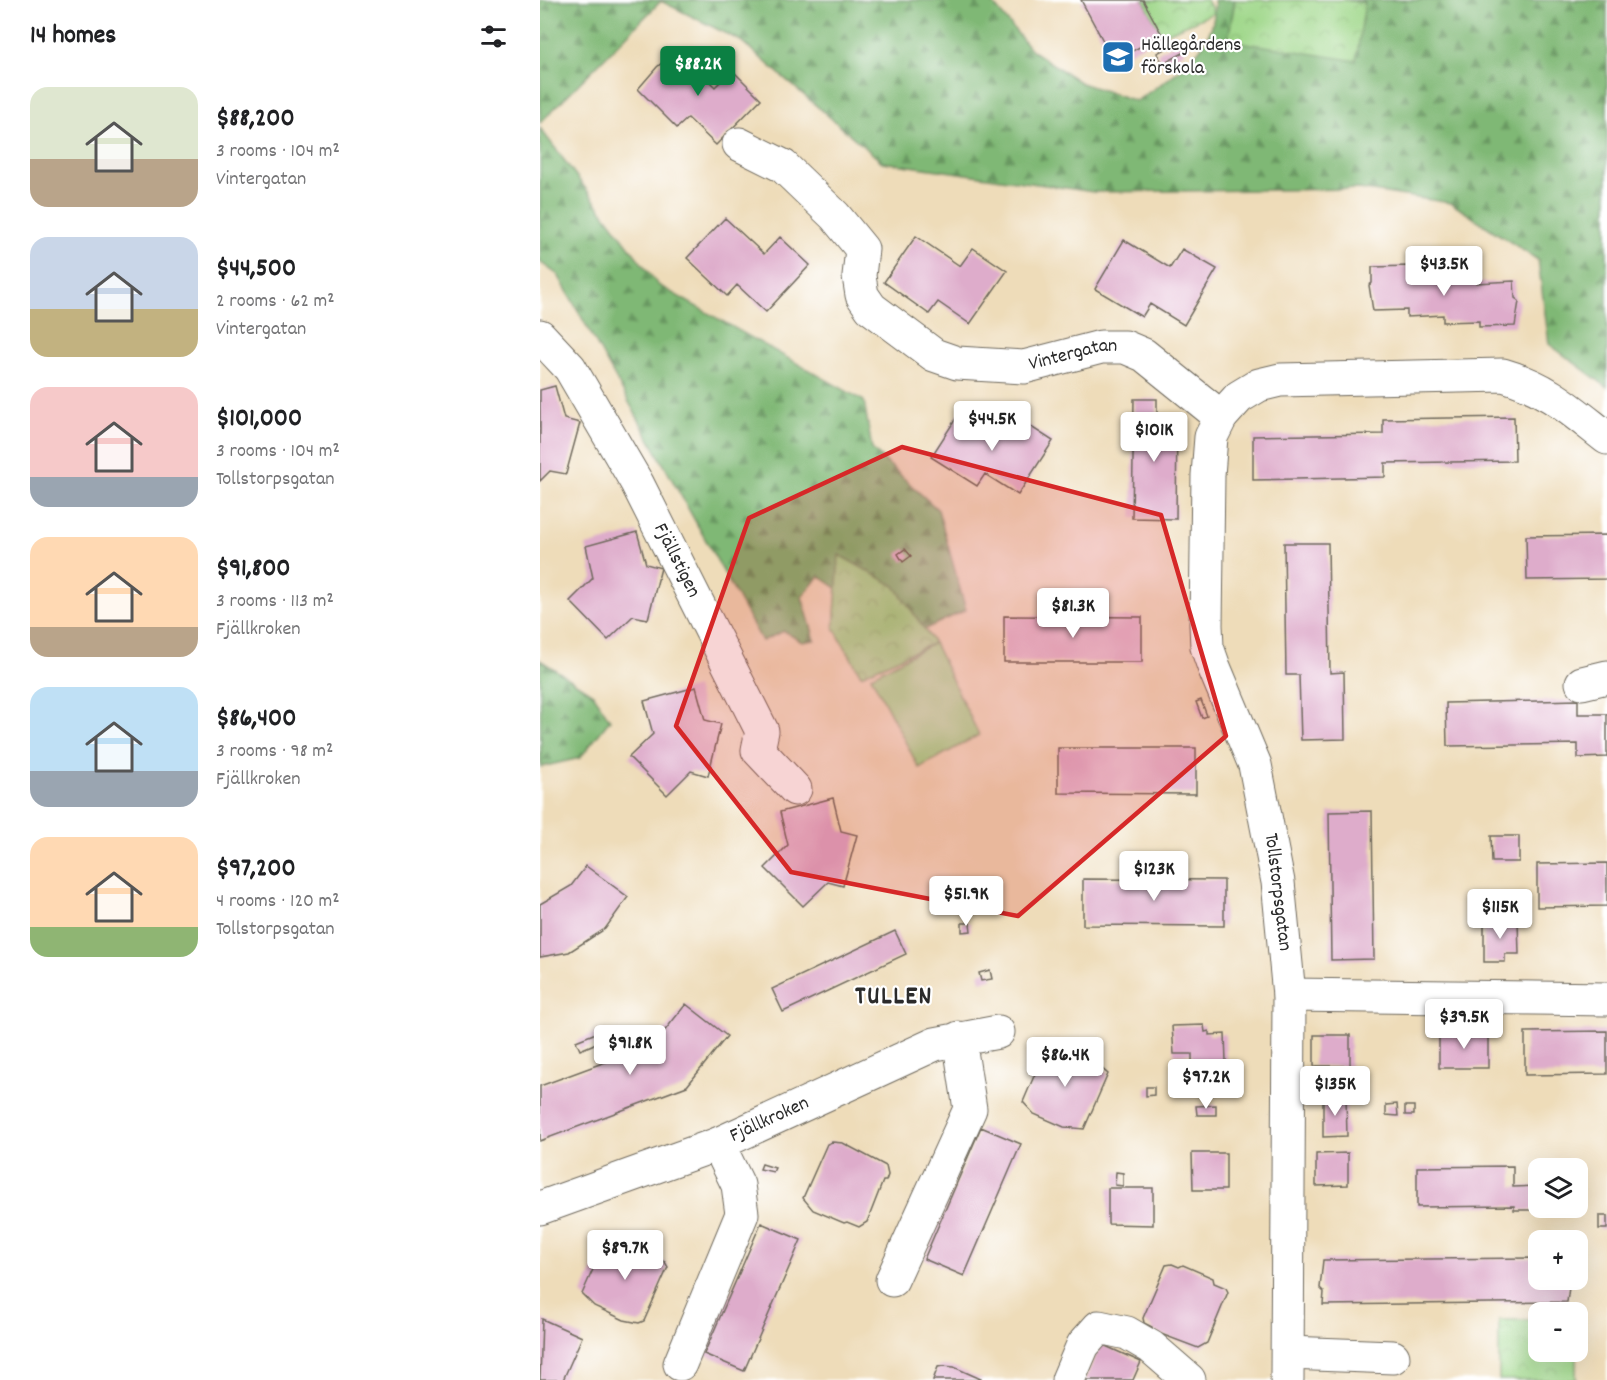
<!DOCTYPE html>
<meta charset="utf-8">
<style>
body{margin:0;font-family:Dekko,sans-serif;background:#f2f2f2;color:#202124;height:100vh;display:flex;flex-direction:column;font-size:22px;white-space:nowrap}
*{box-sizing:border-box;margin:0}
p{font-size:20px;color:#757577}
.icon{flex:none;width:33px;height:33px;fill:none;stroke:currentColor;stroke-width:2;stroke-linecap:round;stroke-linejoin:round}
.map{position:relative;flex:1;overflow:hidden}
.drawer{display:flex;flex-direction:column;background:#fff;width:540px}
.drawer>*{flex:none}
.fabs{position:absolute;left:988px;top:1158px;display:grid;gap:12px}
.fabs a{display:grid;place-items:center;width:60px;height:60px;border-radius:12px;background:#fff;box-shadow:0 6px 24px #0002;font-size:30px}
.price{position:absolute;translate:-50% -51px;padding:0 14px;border-radius:6px;background:#fff;color:#222;font-size:20px;line-height:39px;filter:drop-shadow(0 2px 3px #0008)}
.price::after{content:'';position:absolute;left:50%;top:36px;width:18px;height:14px;margin-left:-9px;background:inherit;clip-path:polygon(0 0,100% 0,50% 100%)}
.price.active{background:#0b8043;color:#fff}
ul{padding:0;list-style:none}
li{display:flex;align-items:center;gap:18px;height:150px;padding:0 30px}
li span{display:grid;place-items:center;flex:none;width:168px;height:120px;border-radius:18px;color:#555}
li>.icon{margin-inline-start:auto}
span .icon{width:72px;height:72px;fill:#fffc;stroke-width:1}
li b{font-size:26px}
h2{display:flex;justify-content:space-between;align-items:center;height:72px;padding:0 30px;font-size:26px}
main{display:flex;flex:1;min-height:0}
.map>svg:first-child{display:block}
.forest{fill:url(#forest-firs);stroke:#557250;stroke-width:1.5}
.park{fill:url(#park-crowns);stroke:#65815a;stroke-width:1.5}
.pitch{fill:#9fd789;stroke:#65815a;stroke-width:1.5}
.building{fill:#deaccb}
.lines{fill:none;stroke-linecap:round;stroke-linejoin:round}
.minor-casing{stroke:#6f695d;stroke-width:35}
.minor{stroke:#fff;stroke-width:33}
.marked{fill:#d62828;fill-opacity:0.2;stroke:#d62828;stroke-width:4.5;stroke-linejoin:round}
.labels{text-anchor:middle;dominant-baseline:central;stroke-width:4.5;stroke-linejoin:round;paint-order:stroke}
.poi-label{font-size:20px;fill:#2b2b2b;stroke:#fff;text-anchor:start}
.street-label{font-size:20px;fill:#2b2b2b;stroke:#fff}
.district-label{font-size:26px;font-weight:bold;letter-spacing:1.5px;fill:#2b2b2b;stroke:#fff}
</style>
<main>
<section class="drawer">
<h2>14 homes<svg class="icon" aria-label="filters" viewBox="0 0 24 24"><path d="M4 7h16M4 17h16"/><circle cx="9" cy="7" r="2"/><circle cx="15" cy="17" r="2"/></svg></h2>
<ul>
<li><span style="background:linear-gradient(#dfe7d0 60%,#b9a48a 0)"><svg class="icon" aria-label="home" viewBox="0 0 24 24"><path d="M3 11l9-7 9 7M6 9v11h12V9"/></svg></span><div><b>$88,200</b><p>3 rooms · 104 m²</p><p>Vintergatan</p></div></li>
<li><span style="background:linear-gradient(#c9d6e8 60%,#c2b280 0)"><svg class="icon" aria-label="home" viewBox="0 0 24 24"><path d="M3 11l9-7 9 7M6 9v11h12V9"/></svg></span><div><b>$44,500</b><p>2 rooms · 62 m²</p><p>Vintergatan</p></div></li>
<li><span style="background:linear-gradient(#f6c9c9 75%,#9aa5b1 0)"><svg class="icon" aria-label="home" viewBox="0 0 24 24"><path d="M3 11l9-7 9 7M6 9v11h12V9"/></svg></span><div><b>$101,000</b><p>3 rooms · 104 m²</p><p>Tollstorpsgatan</p></div></li>
<li><span style="background:linear-gradient(#ffd9b3 75%,#b9a48a 0)"><svg class="icon" aria-label="home" viewBox="0 0 24 24"><path d="M3 11l9-7 9 7M6 9v11h12V9"/></svg></span><div><b>$91,800</b><p>3 rooms · 113 m²</p><p>Fjällkroken</p></div></li>
<li><span style="background:linear-gradient(#bfe0f5 70%,#9aa5b1 0)"><svg class="icon" aria-label="home" viewBox="0 0 24 24"><path d="M3 11l9-7 9 7M6 9v11h12V9"/></svg></span><div><b>$86,400</b><p>3 rooms · 98 m²</p><p>Fjällkroken</p></div></li>
<li><span style="background:linear-gradient(#ffd9b3 75%,#8fb573 0)"><svg class="icon" aria-label="home" viewBox="0 0 24 24"><path d="M3 11l9-7 9 7M6 9v11h12V9"/></svg></span><div><b>$97,200</b><p>4 rooms · 120 m²</p><p>Tollstorpsgatan</p></div></li>
</ul>
</section>
<div class="map">
<svg width="1067" height="1380" viewBox="0 0 1067 1380">
<defs>
<pattern id="forest-firs" width="22" height="20" patternUnits="userSpaceOnUse" patternTransform="scale(1.5)"><rect width="22" height="20" fill="#7fb875"/><path d="M5 1l3.5 6h-7zM16 11l3.5 6h-7z" fill="#689660"/></pattern>
<pattern id="park-crowns" width="20" height="18" patternUnits="userSpaceOnUse" patternTransform="scale(1.5)"><rect width="20" height="18" fill="#9fd789"/><path d="M2 6a3 3 0 1 1 6 0M12 15a3 3 0 1 1 6 0" fill="none" stroke="#89b976"/></pattern>
</defs>
<rect width="100%" height="100%" fill="#fff"/>
<filter id="ink" filterUnits="userSpaceOnUse"><feTurbulence type="fractalNoise" baseFrequency=".0167" numOctaves="2"/><feDisplacementMap in="SourceGraphic" scale="12" xChannelSelector="R" yChannelSelector="G"/><feConvolveMatrix kernelMatrix="1 2 1 2 8 2 1 2 1" color-interpolation-filters="sRGB"/></filter>
<filter id="wash" filterUnits="userSpaceOnUse"><feTurbulence type="fractalNoise" baseFrequency=".008" numOctaves="4" result="noise"/><feDisplacementMap in="SourceGraphic" scale="24" xChannelSelector="R" yChannelSelector="G"/><feGaussianBlur stdDeviation="1.35" result="paint"/><feColorMatrix in="noise" values="0 0 0 0 0 0 0 0 0 0 0 0 0 0 0 0 0 1.4 0 .05"/><feComposite in="paint" operator="in"/></filter>
<g filter="url(#wash)">
<rect width="100%" height="100%" fill="#eedcb9"/>
<path class="forest" d="M0 0H450L491 50 541 83 596 101C631 77 680 49 674 0H695L688 40 825 3 804 0H1067V387L1009 344 998 260 911 203 819 189 554 192 342 162 201 41 121 1 0 123Z
M0 128 118 285 324 401 332 449 398 510 426 610 368 637 279 576 262 597 275 640 262 642 244 631 222 641 18 275 0 262Z
M0 660 53 694 70 720 40 758 1 767Z"/>
<path class="park" d="M603 0H667L674 13 622 35Z
M695 0H804L825 3 816 61 688 40Z
M299 555 355 586 394 643 321 675 294 628Z
M959 1320H999V1352H1036V1380H959Z"/>
<path class="pitch" d="M394 643 439 735 379 768 331 676Z"/>
<g id="blocks">
<path class="building" d="M541 0H603L622 35 574 61Z
M639 41 645 52 623 64 617 53Z
M137 50 175 87 192 70 221 99 176 145 148 118 137 128 98 89 117 67Z
M185 218 224 254 240 237 270 265 226 312 197 285 187 296 147 258Z
M376 236 420 266 433 248 467 271 430 324 398 302 389 314 344 282Z
M584 240 630 268 642 249 677 269 644 325 610 304 602 317 555 289Z
M871 266V273L903 272V278L935 277 936 283 974 281 975 298 979 301 975 326 939 327V321L903 322V315L867 317V310L833 311 829 285 832 283V267Z
M15 386 24 419 40 423 26 474 10 471 0 481V390Z
M594 399H617V420H637L636 519 592 518Z
M422 409 466 439 479 419 513 441 478 495 445 474 437 486 391 457Z
M974 417 975 461 845 463V477L713 480V436L843 434V419Z
M97 532 106 564 121 568 108 619 93 616 68 640 30 601 53 578 46 546Z
M1067 535V579L987 580 986 536Z
M744 543H788L790 673 804 672 805 739 761 740 759 675H746Z
M365 549 371 556 363 562 358 554Z
M464 616 602 617V662H464Z
M156 687 165 720 181 724 168 776 151 771 127 795 89 757 113 734 104 701Z
M661 700 667 716 662 718 656 702Z
M1038 700V714H1067V757L1038 758V744L907 746 906 703Z
M518 748H656V794L518 793Z
M293 798 301 831 317 835 303 886 288 882 263 906 225 868 248 845 240 812Z
M832 811 834 959 791 960 789 812Z
M951 836H979V862H952Z
M1067 863V906L997 907V864Z
M46 866 88 897 65 929 29 952 0 957V904L31 886Z
M543 879 684 880V926L543 925Z
M978 921 979 954H965V962H944V922Z
M422 923H430L431 931 422 932Z
M355 931 366 954 243 1012 232 989Z
M450 970 452 979 441 981 439 973Z
M146 1004 187 1036 147 1086 0 1141V1086L114 1044Z
M664 1025 665 1032 669 1031V1035L685 1034 686 1062 652 1063V1054H634L632 1026Z
M61 1031 64 1040 40 1050 36 1041Z
M1067 1031V1074L985 1075V1032Z
M948 1032V1068H899V1033Z
M774 1035H810V1066H774Z
M512 1046 553 1061 568 1074 544 1129 524 1127 494 1114 483 1102 506 1048Z
M606 1087H614V1095L606 1096Z
M783 1097H806L807 1136 783 1137Z
M857 1104 858 1116 846 1115V1105Z
M676 1105V1115H657L656 1106Z
M865 1106H874V1115H865Z
M441 1127 481 1144 424 1276 384 1259Z
M292 1142 303 1143 346 1166 348 1175 346 1181H343L327 1222 319 1227 307 1222 304 1223 273 1210 263 1198 287 1144Z
M652 1153H686V1190H653Z
M808 1153V1185L776 1186V1154Z
M222 1164 235 1168 233 1172 220 1169Z
M973 1166V1187L999 1186V1208H1006V1210H974V1206L877 1207V1167Z
M576 1172 583 1173V1186L575 1185Z
M568 1188H613V1225L568 1224Z
M1059 1216H1067V1229H1059Z
M221 1223 261 1240 204 1371 164 1354Z
M71 1238 83 1240 113 1253 114 1257 125 1262 128 1267 104 1321 99 1323 84 1320 54 1306 42 1294 66 1240Z
M999 1258V1280H1030L1027 1302 783 1305 784 1292 780 1288 783 1260Z
M632 1264 639 1267 643 1265 673 1278 674 1283 686 1288 688 1292 667 1343 658 1348 613 1331 612 1327 604 1323 603 1318 626 1265Z
M2 1319 42 1337 23 1380H0Z
M561 1344 601 1362 593 1380H545Z
M403 1366 414 1367 443 1380H393L398 1367Z"/>
</g>
</g>
<g filter="url(#ink)">
<use href="#blocks" fill-opacity="0" stroke="#6f695d" stroke-width="1.5"/>
<g class="lines">
<defs>
<g id="minor">
<path id="s1" d="M199 144 243 166 295 216 322 249 319 276 322 295 331 308 394 355 417 363 484 367 561 347H585L604 355 681 417"/>
<path id="s2" d="M0 336 30 368 97 483 222 731 218 750 255 789"/>
<path d="M1042 683 1067 677"/>
<path d="M749 995 1067 999"/>
<path id="s3" d="M0 1208 178 1144 395 1044 458 1032"/>
<path d="M352 1280 430 1109 419 1038"/>
<path d="M748 1353 853 1357"/>
<path d="M140 1364 202 1214 198 1185 178 1144"/>
<path d="M528 1380 543 1345 559 1327 587 1333 611 1347 649 1380"/>
<path d="M747 1380 749 995 738 882 715 765 674 667 667 647 666 625 668 475 671 437 681 417 699 397 719 385 740 380 963 375C1008 388 1031 410 1067 438"/>
</g>
</defs>
<use href="#minor" class="minor-casing"/>
<use href="#minor" class="minor"/>
</g>
</g>
<path class="marked" d="M362 447 621 515 686 736 478 916 251 872 136 726 209 518Z"/>
<defs>
<symbol id="school-square" viewBox="-11 -11 22 22"><rect x="-9" y="-9" width="18" height="18" rx="4" fill="#1f6fb2" stroke="#fff"/><path d="M0-5L7-2L0 1L-7-2ZM-4 1L0 2.5L4 1V4Q0 6-4 4Z" fill="#fff"/></symbol>
</defs>
<g fill-rule="evenodd">
<use href="#school-square" x="559" y="38" width="38" height="38"/>
</g>
<g class="labels">
<g class="poi-label">
<text x="601" y="46">Hällegårdens<tspan x="601" dy="23">förskola</tspan></text>
</g>
<g class="street-label">
<text stroke="none"><textPath href="#s1" startOffset="447">Vintergatan</textPath></text>
<text stroke="none"><textPath href="#s2" startOffset="264">Fjällstigen</textPath></text>
<text transform="translate(737 892) rotate(83)">Tollstorpsgatan</text>
<text stroke="none"><textPath href="#s3" startOffset="246">Fjällkroken</textPath></text>
</g>
<g class="district-label">
<text x="354" y="997">TULLEN</text>
</g>
</g>
</svg>
<div class="fabs">
<a><svg class="icon" aria-label="layers" viewBox="0 0 24 24"><path d="M12 4l9 5-9 5-9-5zM3 14l9 5 9-5"/></svg></a>
<a>+</a>
<a>−</a>
</div>
<b class="price active" style="left:158px;top:97px">$88.2K</b>
<b class="price" style="left:904px;top:297px">$43.5K</b>
<b class="price" style="left:452px;top:452px">$44.5K</b>
<b class="price" style="left:614px;top:463px">$101K</b>
<b class="price" style="left:533px;top:639px">$81.3K</b>
<b class="price" style="left:614px;top:902px">$123K</b>
<b class="price" style="left:426px;top:927px">$51.9K</b>
<b class="price" style="left:960px;top:940px">$115K</b>
<b class="price" style="left:924px;top:1050px">$39.5K</b>
<b class="price" style="left:90px;top:1076px">$91.8K</b>
<b class="price" style="left:525px;top:1088px">$86.4K</b>
<b class="price" style="left:666px;top:1110px">$97.2K</b>
<b class="price" style="left:795px;top:1117px">$135K</b>
<b class="price" style="left:85px;top:1281px">$89.7K</b>
</div>
</main>
